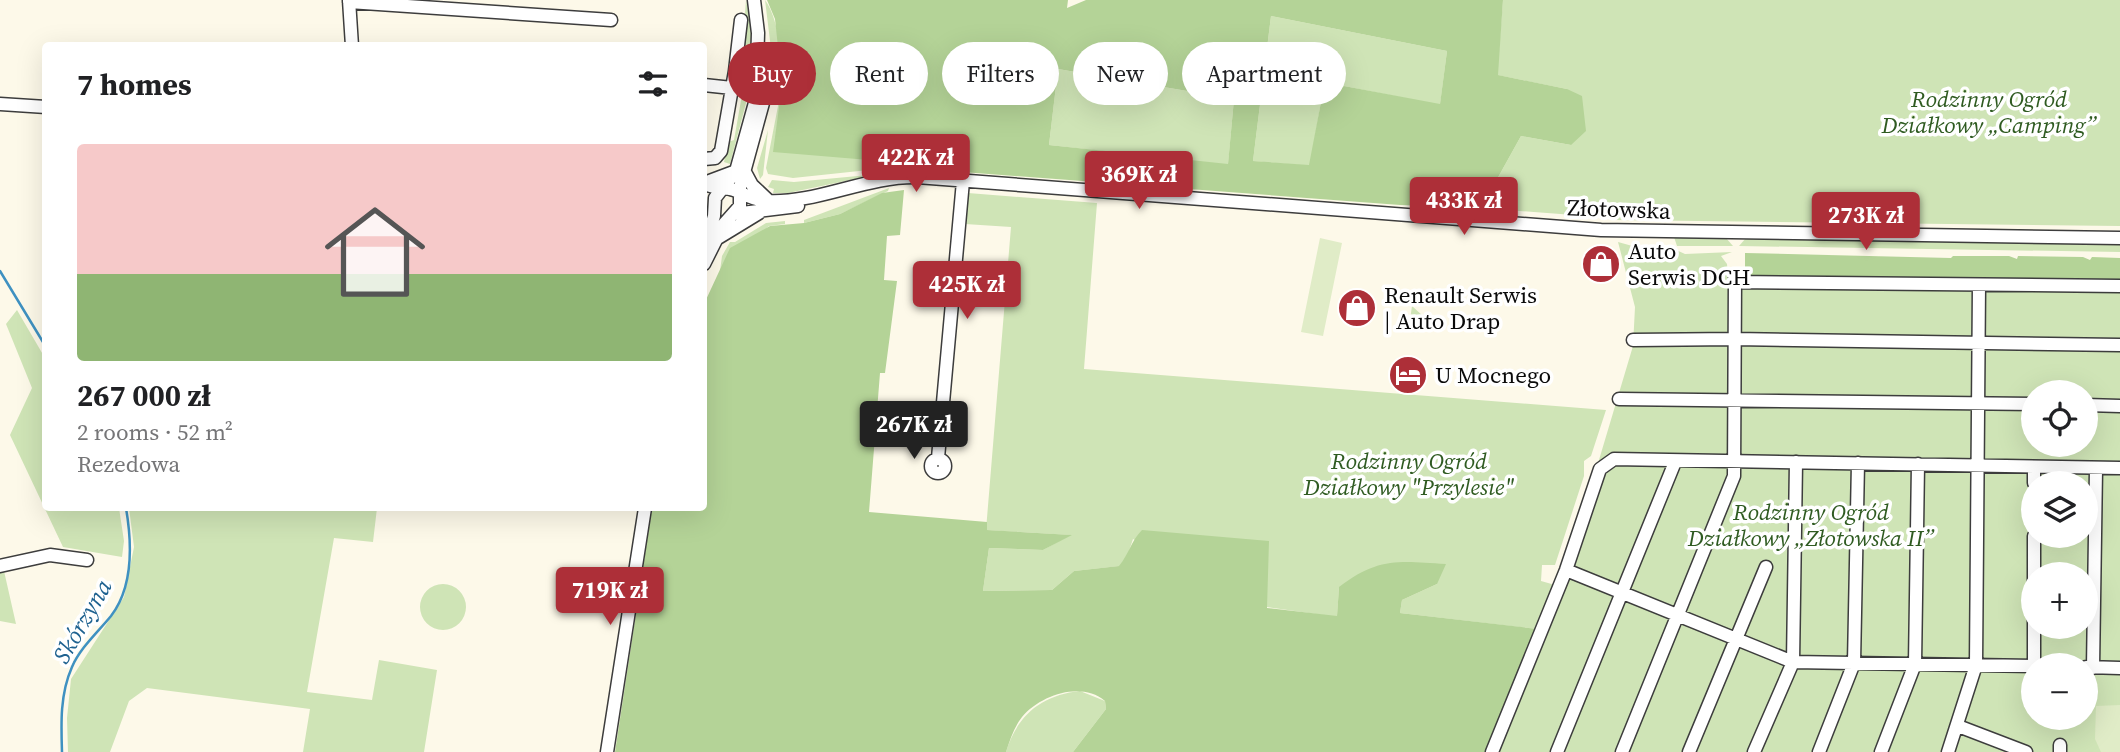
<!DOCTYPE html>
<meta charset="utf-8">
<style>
body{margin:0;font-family:"Source Serif 4",serif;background:#f6f6f6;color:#202124;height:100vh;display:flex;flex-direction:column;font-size:26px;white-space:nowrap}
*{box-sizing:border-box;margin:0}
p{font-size:23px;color:#757577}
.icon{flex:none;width:38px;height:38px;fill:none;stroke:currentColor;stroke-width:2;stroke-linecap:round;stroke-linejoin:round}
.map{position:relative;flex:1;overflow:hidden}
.panel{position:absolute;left:42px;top:42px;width:665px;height:469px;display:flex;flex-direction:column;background:#fff;border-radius:7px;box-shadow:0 7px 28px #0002}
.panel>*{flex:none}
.banner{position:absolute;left:728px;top:42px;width:665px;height:63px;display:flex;gap:14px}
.controls{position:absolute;left:2021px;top:380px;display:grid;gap:14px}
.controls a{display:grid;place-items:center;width:77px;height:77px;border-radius:50%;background:#fff;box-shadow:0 7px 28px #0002;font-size:35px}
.price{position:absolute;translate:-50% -60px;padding:0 16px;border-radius:7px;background:#ad2f38;color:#fff;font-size:23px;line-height:46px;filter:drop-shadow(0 2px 4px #0008)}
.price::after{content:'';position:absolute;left:50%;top:42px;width:21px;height:16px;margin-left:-10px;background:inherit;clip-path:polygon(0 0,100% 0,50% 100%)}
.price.active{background:#222;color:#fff}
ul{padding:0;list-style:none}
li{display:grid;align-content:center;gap:14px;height:371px;padding:0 35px}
li span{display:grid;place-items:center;height:217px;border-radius:7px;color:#555}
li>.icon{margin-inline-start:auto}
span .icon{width:126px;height:126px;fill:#fffc;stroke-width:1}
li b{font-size:30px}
h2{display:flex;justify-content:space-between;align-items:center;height:84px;padding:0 35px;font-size:30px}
.chip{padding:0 24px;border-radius:32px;background:#fff;box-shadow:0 7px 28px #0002;font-size:24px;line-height:63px}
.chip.active{background:#ad2f38;color:#fff}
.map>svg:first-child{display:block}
.green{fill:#cfe4b6;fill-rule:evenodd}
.forest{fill:#b4d397;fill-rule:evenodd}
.pitch{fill:#e0ecc7}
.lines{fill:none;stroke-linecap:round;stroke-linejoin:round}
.stream{stroke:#3f91c1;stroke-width:2.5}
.minor-casing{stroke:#3d3d3d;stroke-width:15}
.minor{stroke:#fff;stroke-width:12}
.labels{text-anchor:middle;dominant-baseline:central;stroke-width:7;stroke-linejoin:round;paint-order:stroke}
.park-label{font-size:23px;font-style:italic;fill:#2f5b21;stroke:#fff}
.street-label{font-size:23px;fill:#0a0a0a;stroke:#fff}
.poi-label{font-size:23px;fill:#0a0a0a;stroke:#fff;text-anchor:start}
.water-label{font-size:24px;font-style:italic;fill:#1f6290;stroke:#fff}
</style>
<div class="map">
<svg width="2120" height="752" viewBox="0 0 2120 752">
<rect width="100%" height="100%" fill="#fdf9e9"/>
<path class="green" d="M746 0 753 38V66L745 69 741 66Z
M765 0C783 25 782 76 780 107L869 160 897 167 793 178 768 174 766 168 778 106Z
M1503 0H2120V226L1616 220V203L1601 202 1600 217 1481 208 1521 136 1571 145 1567 89 1497 75Z
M1271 16 1447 51 1440 105 1344 86 1321 102 1310 166 1253 161Z
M1058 69 1234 99 1228 165 1049 145Z
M741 79 750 80 751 84 730 164 724 162 728 142 734 140 743 89 738 86Z
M768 130 763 175 760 179 757 168Z
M879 174 788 193H773L774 189 768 187 772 180 794 182Z
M889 188 888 191 840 214 804 223V220Z
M968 193 1097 203 1084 369 1606 410 1591 456 1584 461V476L1555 565H1542L1541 581 1555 585 1593 480 1633 346 1635 307 1618 242 1636 247 1674 249 1685 254 1732 252 1721 256 1727 264 1728 277 2120 282V752H1488L1537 629 1400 613 1402 600 1437 584 1339 587 1337 617 1267 607 1133 539 1128 554 1120 566 1074 571 1052 590 983 591 989 548 1043 550 1070 535 986 530 1011 227 965 224ZM2034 392H2086V444H2034ZM2034 483H2086V536H2034ZM2034 574H2086V626H2034ZM2034 665H2086V718H2034Z
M785 221V224L769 226 720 271 722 256 730 242H735L766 223Z
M1674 237 1726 238 1733 246H1677Z
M1746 238 2120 242V252L1739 246Z
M1412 306 1423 316 1424 322 1421 326 1410 320Z
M17 310 45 358 46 508H119L124 541 122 557 63 547 10 435 32 388 6 324Z
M129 508H377L373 542 334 538 307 692 372 700 379 660 437 670 424 752H303L310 709 147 688 129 701 110 752H68L67 718 71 679 124 597 134 547Z
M4 571 16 624 0 621V572Z
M420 607a23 23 0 1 1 46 0a23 23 0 1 1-46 0Z
M1080 691 1105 701 1106 709 1073 752H1006C1017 715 1042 695 1080 691Z"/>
<path class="forest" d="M767 0H1068L1067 8 1086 0H1503L1498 75 1567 89 1582 96 1586 131 1571 145 1521 136 1481 208 1400 205 897 167 869 160 773 152 782 85 775 19ZM1271 16 1447 51 1440 104 1344 86 1321 102 1309 165 1253 161ZM1058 69 1234 99 1228 164 1049 145Z
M904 190 900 235 887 236 884 280 897 281 885 373H880L869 512 987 522V530L1072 535 1043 550 989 548 983 591 1052 590 1074 571 1119 566C1129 554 1131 541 1142 530L1269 541 1267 608 1337 616 1339 587C1378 557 1399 561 1446 564L1437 584 1402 600 1400 613 1538 629 1488 752H1073L1106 709 1105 701C1081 681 1041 695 1022 717 1014 727 1010 740 1006 752H615L652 508H704V304L730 248 770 226 804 223 840 214 882 193Z
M1745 253 1951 258 1953 256H2009L2017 259 2018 256 2083 257 2090 260 2092 257 2120 258V282L1738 277V274H1745Z"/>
<path class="pitch" d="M1320 238 1342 243 1323 336 1301 332Z
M2120 705V752H2101L2095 739 2096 706Z"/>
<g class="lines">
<path class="stream" d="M0 271 46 347
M62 752C61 723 60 694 72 667 80 648 98 632 111 616 134 586 132 543 126 508"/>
<defs>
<path id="minor" d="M349 0 352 46
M349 2 611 20
M741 20 735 71 763 79
M704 85 732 88
M0 104 46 107
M704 159 715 158 721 151 735 71
M745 172 752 185 769 201
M704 183 736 171
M704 184C713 188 720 187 730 189 742 191 747 199 766 201 817 204 865 176 917 177L1601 230 2120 238
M733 214 798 206
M718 238 759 213
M704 248 714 216 715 198 736 171 756 99 758 33 754 0
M704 264 724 224 740 206V187L766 92 764 57
M1735 282 2120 286
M1633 340 1735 339 2120 345
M1619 399 2034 404
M2086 405 2120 406
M938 458 963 181
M931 466a7 7 0 1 1 14 0a7 7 0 1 1-14 0Z
M2034 467V483
M0 566 50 555 87 560
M1566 570 1793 662 2034 666
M2086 667 2120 668
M2093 668 2096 469
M2034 669V536
M1958 726 2026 752
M2060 745V752
M607 752 645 508
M1492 752 1566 570 1600 469 1614 459 2120 468
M1557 752 1675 462
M1622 752 1734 476 1735 277
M1689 752 1766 567
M1754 752 1793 662 1796 462
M1819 752 1854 663 1858 463
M1881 752 1915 664 1918 464
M1948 752 1976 665 1979 285"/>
</defs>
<use href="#minor" class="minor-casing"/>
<use href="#minor" class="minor"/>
</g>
<defs>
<symbol id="shop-disc" viewBox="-11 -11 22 22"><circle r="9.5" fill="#ad2f38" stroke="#fff"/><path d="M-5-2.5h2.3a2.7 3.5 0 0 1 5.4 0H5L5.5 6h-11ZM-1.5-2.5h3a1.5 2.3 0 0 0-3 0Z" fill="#fff"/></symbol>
<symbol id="hotel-disc" viewBox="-11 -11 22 22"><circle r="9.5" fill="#ad2f38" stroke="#fff"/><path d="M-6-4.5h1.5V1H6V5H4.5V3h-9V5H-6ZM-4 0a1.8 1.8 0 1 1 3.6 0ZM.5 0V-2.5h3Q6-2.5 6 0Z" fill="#fff"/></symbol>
</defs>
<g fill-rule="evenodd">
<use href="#shop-disc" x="1579" y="242" width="44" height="44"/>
<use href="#shop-disc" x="1335" y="286" width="44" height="44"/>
<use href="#hotel-disc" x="1386" y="353" width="44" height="44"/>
</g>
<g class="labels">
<g class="park-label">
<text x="1989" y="99">Rodzinny Ogród<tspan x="1989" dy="26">Działkowy „Camping”</tspan></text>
<text x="1409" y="461">Rodzinny Ogród<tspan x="1409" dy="26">Działkowy "Przylesie"</tspan></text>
<text x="1811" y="512">Rodzinny Ogród<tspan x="1811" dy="26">Działkowy „Złotowska II”</tspan></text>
</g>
<g class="street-label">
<text transform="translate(1619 209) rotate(2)">Złotowska</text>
</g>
<g class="poi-label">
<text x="1628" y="251">Auto<tspan x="1628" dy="26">Serwis DCH</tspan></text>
<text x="1384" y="295">Renault Serwis<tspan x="1384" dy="26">| Auto Drap</tspan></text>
<text x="1435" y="375">U Mocnego</text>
</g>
<g class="water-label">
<text transform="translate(82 621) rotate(-60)">Skórzyna</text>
</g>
</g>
</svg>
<div class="controls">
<a><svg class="icon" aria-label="locate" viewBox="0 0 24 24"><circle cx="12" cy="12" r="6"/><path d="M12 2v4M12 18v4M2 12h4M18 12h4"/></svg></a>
<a><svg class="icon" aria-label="layers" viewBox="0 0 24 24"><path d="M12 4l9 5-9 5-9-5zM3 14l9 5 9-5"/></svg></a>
<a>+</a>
<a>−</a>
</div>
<b class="price" style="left:916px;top:194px">422K zł</b>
<b class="price" style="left:1139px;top:211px">369K zł</b>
<b class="price" style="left:1464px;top:237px">433K zł</b>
<b class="price" style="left:1866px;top:252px">273K zł</b>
<b class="price" style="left:967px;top:321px">425K zł</b>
<b class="price active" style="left:914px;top:461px">267K zł</b>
<b class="price" style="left:610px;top:627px">719K zł</b>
<div class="banner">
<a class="chip active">Buy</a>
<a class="chip">Rent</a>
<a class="chip">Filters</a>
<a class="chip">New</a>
<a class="chip">Apartment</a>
</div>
<section class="panel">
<h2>7 homes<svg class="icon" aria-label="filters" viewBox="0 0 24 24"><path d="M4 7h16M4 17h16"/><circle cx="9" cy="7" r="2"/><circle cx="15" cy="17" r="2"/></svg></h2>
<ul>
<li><span style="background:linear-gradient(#f6c9c9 60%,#8fb573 0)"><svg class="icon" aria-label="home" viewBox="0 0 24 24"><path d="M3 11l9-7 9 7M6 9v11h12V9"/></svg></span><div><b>267 000 zł</b><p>2 rooms · 52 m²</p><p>Rezedowa</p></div></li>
</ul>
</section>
</div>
